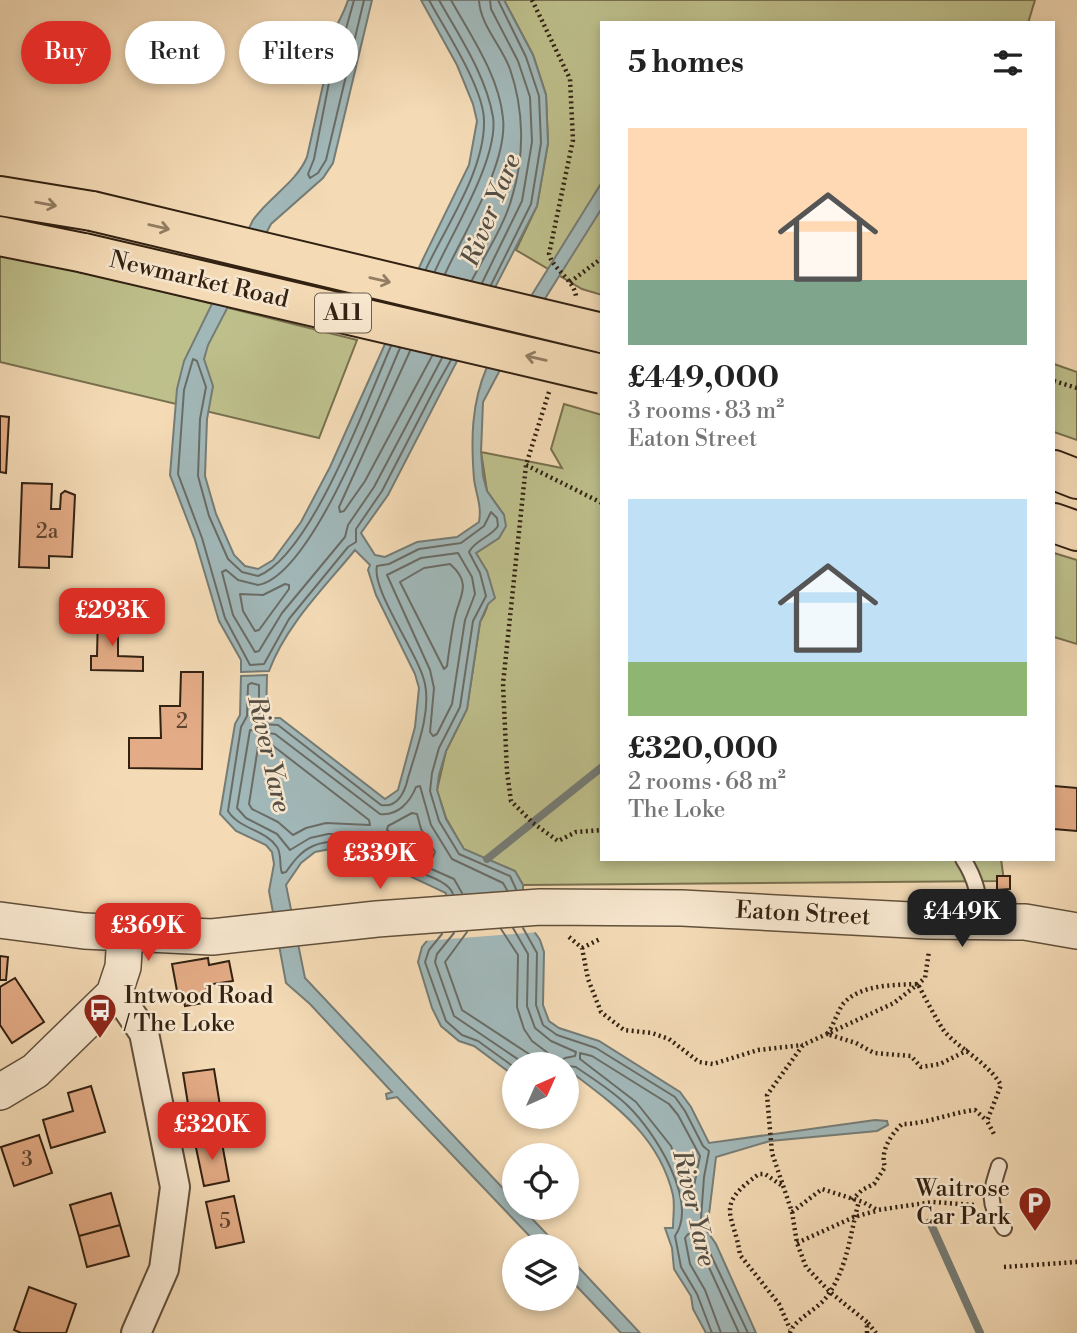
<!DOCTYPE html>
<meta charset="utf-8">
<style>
body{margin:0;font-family:"Libre Bodoni",serif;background:#f2f2f2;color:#222;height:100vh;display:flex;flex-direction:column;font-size:26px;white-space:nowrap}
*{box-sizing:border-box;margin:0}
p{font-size:23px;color:#767676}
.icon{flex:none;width:38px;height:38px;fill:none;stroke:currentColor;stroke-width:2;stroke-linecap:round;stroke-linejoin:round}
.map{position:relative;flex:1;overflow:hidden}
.panel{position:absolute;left:600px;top:21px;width:455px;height:840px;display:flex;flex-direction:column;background:#fff;border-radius:0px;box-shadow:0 4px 10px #0003}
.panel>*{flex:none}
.top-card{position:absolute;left:21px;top:21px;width:474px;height:63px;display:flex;gap:14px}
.needle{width:46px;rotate:45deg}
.buttons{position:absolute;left:502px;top:1052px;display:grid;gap:14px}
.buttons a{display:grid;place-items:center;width:77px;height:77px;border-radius:50%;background:#fff;box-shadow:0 4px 10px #0003;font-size:35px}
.price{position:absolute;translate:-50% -60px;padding:0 16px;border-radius:14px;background:#d93025;color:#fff;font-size:23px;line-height:46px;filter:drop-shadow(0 2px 4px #0008)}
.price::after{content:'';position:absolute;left:50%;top:42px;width:21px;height:16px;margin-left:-10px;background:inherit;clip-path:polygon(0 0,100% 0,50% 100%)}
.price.selected{background:#222;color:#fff}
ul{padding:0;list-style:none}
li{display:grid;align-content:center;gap:14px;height:371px;padding:0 28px}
li span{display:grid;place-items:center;height:217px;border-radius:0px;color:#555}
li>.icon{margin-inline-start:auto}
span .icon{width:126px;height:126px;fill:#fffc;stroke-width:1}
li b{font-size:30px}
h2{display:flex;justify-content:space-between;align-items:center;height:84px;padding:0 28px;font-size:30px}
.tag{padding:0 24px;border-radius:32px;background:#fff;box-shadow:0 4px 10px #0003;font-size:24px;line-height:63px}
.tag.selected{background:#d93025;color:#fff}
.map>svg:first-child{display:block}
.green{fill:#bec08c;stroke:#78704f;stroke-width:2}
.water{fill:#a1b8b9;stroke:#757c76;stroke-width:2}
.pier{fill:#f4dbb6}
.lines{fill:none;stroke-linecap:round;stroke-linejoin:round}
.shore{stroke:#6a6c66;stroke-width:2}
.stream{stroke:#757c76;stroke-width:8}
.building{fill:#e4ac86;stroke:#322112;stroke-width:2}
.service-casing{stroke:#62503b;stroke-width:18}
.minor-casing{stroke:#62503b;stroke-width:32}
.tertiary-casing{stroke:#62503b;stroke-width:38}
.trunk-casing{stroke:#322112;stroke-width:42}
.path{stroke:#322112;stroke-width:4.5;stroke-dasharray:2 3.5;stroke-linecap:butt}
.service{stroke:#f8e8d0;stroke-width:14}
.minor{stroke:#f8e8d0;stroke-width:28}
.tertiary{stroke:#f8e8d0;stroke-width:35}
.trunk{stroke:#f4dbb6;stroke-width:38}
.trunk-bridge-casing{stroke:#322112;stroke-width:42;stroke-linecap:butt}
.trunk-bridge{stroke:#f4dbb6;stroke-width:38}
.oneway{stroke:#937e64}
.labels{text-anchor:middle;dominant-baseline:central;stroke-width:5;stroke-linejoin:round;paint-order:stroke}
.number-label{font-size:21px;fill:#5e442f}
.shield{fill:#f8e8d0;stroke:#6d5d4b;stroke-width:2}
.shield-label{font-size:23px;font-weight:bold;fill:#322112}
.street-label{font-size:24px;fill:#322112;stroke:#f8e8d0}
.poi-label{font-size:24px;fill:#322112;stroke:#f8e8d0;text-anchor:start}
.water-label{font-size:26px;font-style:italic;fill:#534e44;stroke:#f8e8d0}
</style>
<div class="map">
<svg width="1077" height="1333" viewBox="0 0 1077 1333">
<rect width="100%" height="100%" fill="#f4dbb6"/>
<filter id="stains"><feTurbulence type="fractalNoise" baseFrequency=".00286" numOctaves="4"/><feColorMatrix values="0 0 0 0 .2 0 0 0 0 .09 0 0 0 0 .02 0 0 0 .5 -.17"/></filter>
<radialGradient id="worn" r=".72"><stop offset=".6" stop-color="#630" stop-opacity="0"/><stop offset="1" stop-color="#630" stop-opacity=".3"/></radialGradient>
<path class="green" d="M504 0H1035L1028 23H602V295L582 289 516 250 537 206 548 143 546 95 533 55Z
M0 256 60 266 357 340 319 438 0 362Z
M1054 364 1077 372V440L1054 432Z
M564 404 602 415V859H1001L1004 881 523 885 515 871 464 850 446 818 437 790 446 751 467 709 480 622C495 598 490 576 476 553L499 538 504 515 487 491 481 452 562 468 551 449Z
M1054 553 1077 560V644L1054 637Z"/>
<path class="water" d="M348 0H372L333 163 323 178 271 224 208 345 204 359 213 386 207 419 205 476 216 514 234 555 245 566 258 569 273 560 301 522 330 467 423 259 469 165 477 121 473 104 457 65 421 0H504L533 55 546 95 548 143 537 206 388 495 361 533 375 555 385 557 417 542 457 537 479 522C482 506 476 494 474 479 471 440 471 404 487 367L602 182V208L500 370 483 402 481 452 483 476 487 491 504 515 506 526 499 538 476 553 487 571 495 598 488 604 480 622 467 709 446 751 439 775 437 790 446 819 464 849 515 871 523 885V915L540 940 544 952 543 1005 549 1021 559 1028 599 1041 680 1092 691 1107 709 1143 875 1120 887 1121 888 1125 877 1131 770 1141 716 1157 707 1231 716 1244 756 1333H706L693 1309 691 1296 674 1269 672 1248 665 1228H673C673 1217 675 1205 673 1195 659 1136 616 1106 571 1072L567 1074V1064H514L513 1075 474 1046 459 1041 441 1026 432 1008 418 962 422 947 442 922 446 893 403 873 378 856 352 850 330 849 315 852 301 863 286 885 305 978 514 1200V1208H522L558 1246H539L397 1097 387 1099 386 1094 392 1092 310 1004 286 983 269 891 274 864 272 852 266 845 236 831 220 814 235 724 240 715 241 676 267 675 266 718H280L385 799 398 790 415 727 419 688 415 674 376 595 368 570 370 565 355 550C324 588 286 625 269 671L241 672V660L219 621 195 540 170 475 177 389 184 361 253 220C269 197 296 183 307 157L327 67 311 57 313 54 328 57C336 47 332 34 337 25 341 17 345 10 348 0Z
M567 1255 640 1333H621L567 1276Z"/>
<path class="pier" d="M533 925 539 932 423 941 431 930Z"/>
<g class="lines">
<path class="shore" d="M354 0 339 54 333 62 314 159 308 174 310 178 318 173 326 160 364 0
M426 269C446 226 485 170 484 121 484 88 445 30 429 0
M435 271C452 233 499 158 493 117 486 75 459 36 439 0
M445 274C464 232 508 164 503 118 499 76 471 36 451 0
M472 280C485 255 505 224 512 197 525 155 524 110 510 69 502 46 480 25 479 0
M482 283 522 201 532 142 530 97 518 61 491 9 490 0
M491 285 531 204 541 143 539 96 526 57 498 0
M391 346C367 400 312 555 258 576L242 572 228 559 209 516 198 476 200 419 206 387 197 361 193 359 184 390 178 474 202 538 225 618 250 665 264 664 289 619 348 547 356 542V529L382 491 434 390 451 360
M400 348C378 398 312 576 258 585L238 580 226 570 222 572 233 615 255 652 259 651 282 613 345 537 348 525 374 487 442 358
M410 351 339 507 340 512 344 511 365 481 432 356
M458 553 472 577 475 594 465 620 452 704 437 734 433 736 430 732 434 688 430 670 387 575 421 558Z
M450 564C474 585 458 597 454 621 451 636 449 651 447 666L444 669 400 582 424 568Z
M285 584 289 585V589L259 630 255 631 243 611 240 594 263 595Z
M261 744 272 745 369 820 370 825 326 823 306 828 293 835 278 822 252 809 249 804 258 747Z
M412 813 417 814 421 829 435 852 433 857 416 850 387 830 388 826Z
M462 893 454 879 411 860 382 840 354 834H328L310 838 290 850 277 834 246 818 237 808 250 730 275 734 380 814C398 816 410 802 416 787L420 786 431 825 452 859 503 883 507 890
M453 894C449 881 425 875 413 870 402 865 393 855 382 850 364 841 331 838 313 846 301 851 293 862 286 872L282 873C279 866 282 854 277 847 265 829 240 830 228 811L241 727 247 716 248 685 251 683 259 685V717L262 724 278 725 381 805C398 808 405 791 408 778 416 750 431 714 425 684 419 654 371 590 377 566L389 564 419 549 461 543 484 526 491 512 497 518 498 526C491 537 475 540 469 552L480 573 486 596 473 621 460 707 439 748 432 773 430 791 439 821 459 854 510 876 516 889
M513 928 528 954 527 1006 535 1028 551 1041 576 1052 575 1056 565 1058 555 1064
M523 928 537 953 536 1005 543 1025 557 1035 596 1048 675 1097 685 1111 703 1146 709 1151 704 1177 700 1232 748 1333
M501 929 518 955 517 1007 524 1029 532 1041 548 1053 543 1064
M467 932 445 962 462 1010 529 1054 538 1064
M454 933 437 954 435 962 454 1016 525 1064
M442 934 429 950 425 962 446 1021 462 1035 478 1041 514 1067
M580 1053 592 1056 669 1104 678 1115 700 1156 693 1191 688 1190 671 1146 636 1102 580 1059Z
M567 1066 576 1067C593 1079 613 1091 628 1106 654 1131 699 1201 675 1236L681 1267 697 1294 712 1333
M721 1333 705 1290 690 1264 685 1238 688 1234 692 1235 702 1252 739 1333"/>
<path class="stream" d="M487 859 602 767
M930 1222 980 1333"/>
</g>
<path class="building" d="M0 416 9 417 6 473 0 472Z
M22 483 52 484 51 509H60L61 494 65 491 75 495 72 557 49 556V568L19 567Z
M98 614H118V656L143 657V671L91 670V656H97Z
M181 672H203L202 769 129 768V738H161L160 706H180Z
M1054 786 1077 788V831L1054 829Z
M997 876H1010V889L997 890Z
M0 956 8 957 6 980H0Z
M208 958 209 965 229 961 233 981 206 985 209 1002 185 1006 182 991H177L172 964Z
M15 978 44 1022 12 1043 0 1025V987Z
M214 1069 224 1130 193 1135 183 1073Z
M91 1086 105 1132 51 1148 43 1120 73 1111 68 1093Z
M39 1135 52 1173 14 1186 1 1147Z
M221 1138 229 1181 204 1186 195 1143Z
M111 1193 120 1225 79 1236 70 1205Z
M234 1196 244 1242 216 1248 206 1202Z
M120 1225 129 1256 87 1267 79 1236Z
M29 1287 76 1304 66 1333H21L14 1330Z"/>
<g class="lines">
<defs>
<path id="service" d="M963 859C976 879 980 897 980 920
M999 1166C990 1194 987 1203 1004 1228"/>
<path id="minor" d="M114 994 125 1005 144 1033 175 1187 164 1269 136 1333"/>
<path id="tertiary" d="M0 920 84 931 212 937 377 919 540 907 682 908 929 921 1025 922 1077 931
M0 1092 35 1071 114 994 123 967 125 934"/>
<path id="trunk" d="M0 196 92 211
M0 236 84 253
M1054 470 1077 479
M1054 523 1077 531"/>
</defs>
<use href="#service" class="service-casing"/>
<use href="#minor" class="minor-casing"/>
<use href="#tertiary" class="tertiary-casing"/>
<use href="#trunk" class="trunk-casing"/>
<path class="path" d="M532 0 570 79 573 140 549 254C553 270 573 278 576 296
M570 282 602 258
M1054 381 1077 388
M549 392 526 465 503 684 507 772 511 801 533 823 558 841 576 832 602 830
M526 465 602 503
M569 937 582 948 588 979 601 1012 624 1030 652 1033 669 1039 699 1062 713 1064 758 1050 803 1045
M582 948 600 939
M968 1050 940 1064 921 1067 911 1056 874 1053 856 1043 827 1034C834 1025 837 1012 843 1004 860 984 895 985 918 984 920 989 941 1028 945 1032 962 1051 987 1062 1001 1085L987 1121 995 1136
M781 1185 765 1174H759C712 1207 735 1215 740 1255L779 1304 790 1329
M852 1200 862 1190 874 1184 885 1167C880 1151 890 1136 902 1124 927 1124 949 1113 975 1110L986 1120
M792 1212 822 1189 863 1202 877 1210 933 1202 974 1205
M797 1243 854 1217 876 1211
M1004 1267 1077 1262
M868 1323 876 1333
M790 1333C793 1320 819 1309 828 1295 848 1266 850 1234 859 1201
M867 1333V1322L830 1292 806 1267 797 1243 792 1212 772 1153 767 1095 803 1045 894 1003 918 984 925 978 929 951"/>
<use href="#service" class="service"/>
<use href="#minor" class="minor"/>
<use href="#tertiary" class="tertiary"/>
<use href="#trunk" class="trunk"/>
<defs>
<path id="trunk-bridge" d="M92 211 602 333
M84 253 602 374"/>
</defs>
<use href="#trunk-bridge" class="trunk-bridge-casing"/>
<use href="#trunk-bridge" class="trunk-bridge"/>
</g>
<defs><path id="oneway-shaft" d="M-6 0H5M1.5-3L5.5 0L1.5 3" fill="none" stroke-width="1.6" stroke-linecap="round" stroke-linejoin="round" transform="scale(1.75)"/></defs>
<g class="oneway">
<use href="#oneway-shaft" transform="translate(46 204) rotate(10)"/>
<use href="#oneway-shaft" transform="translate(159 227) rotate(13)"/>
<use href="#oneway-shaft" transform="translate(380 280) rotate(13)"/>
<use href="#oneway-shaft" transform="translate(536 358) rotate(-167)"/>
</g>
<defs>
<symbol id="bus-pin" viewBox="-11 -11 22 30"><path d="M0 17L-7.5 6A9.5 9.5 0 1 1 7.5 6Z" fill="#8f2418" stroke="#f8e8d0"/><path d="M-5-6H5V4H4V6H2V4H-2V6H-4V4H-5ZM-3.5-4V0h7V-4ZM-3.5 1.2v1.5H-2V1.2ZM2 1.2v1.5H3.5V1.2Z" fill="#fff"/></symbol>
<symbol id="parking-pin" viewBox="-11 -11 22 30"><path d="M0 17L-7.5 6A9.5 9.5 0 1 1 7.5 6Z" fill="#8f2418" stroke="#f8e8d0"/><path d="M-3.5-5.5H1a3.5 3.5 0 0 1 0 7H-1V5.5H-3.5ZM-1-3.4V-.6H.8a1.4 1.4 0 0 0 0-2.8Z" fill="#fff"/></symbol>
</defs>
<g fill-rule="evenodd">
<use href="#bus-pin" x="81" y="991" width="38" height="52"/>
<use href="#parking-pin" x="1016" y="1184" width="38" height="52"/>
</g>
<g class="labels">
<g class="number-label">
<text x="47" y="532">2a</text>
<text x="182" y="722">2</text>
<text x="27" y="1160">3</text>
<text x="225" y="1222">5</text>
</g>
<rect class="shield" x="315" y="293.5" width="56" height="39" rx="5"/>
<g class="shield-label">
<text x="343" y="313">A11</text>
</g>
<g class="street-label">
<text transform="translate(199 280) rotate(13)">Newmarket Road</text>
<text transform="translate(803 914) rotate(3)">Eaton Street</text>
</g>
<g class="poi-label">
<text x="124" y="996">Intwood Road<tspan x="124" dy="28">/ The Loke</tspan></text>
<text x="1010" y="1189" text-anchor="end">Waitrose<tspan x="1010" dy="28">Car Park</tspan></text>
</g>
<g class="water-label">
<text transform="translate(491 210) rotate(-68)">River Yare</text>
<text transform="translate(269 754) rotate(77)">River Yare</text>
<text transform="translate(694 1208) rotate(77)">River Yare</text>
</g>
</g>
<rect width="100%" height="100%" filter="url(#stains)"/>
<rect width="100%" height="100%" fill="url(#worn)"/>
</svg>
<div class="buttons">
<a><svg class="needle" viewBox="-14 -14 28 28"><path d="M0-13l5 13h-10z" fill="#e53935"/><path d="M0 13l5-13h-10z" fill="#767676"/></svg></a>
<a><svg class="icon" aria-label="locate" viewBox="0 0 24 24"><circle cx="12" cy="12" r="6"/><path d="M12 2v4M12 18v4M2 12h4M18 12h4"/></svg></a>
<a><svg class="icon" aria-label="layers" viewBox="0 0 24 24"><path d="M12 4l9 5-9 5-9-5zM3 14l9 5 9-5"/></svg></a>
</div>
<b class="price" style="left:112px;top:648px">£293K</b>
<b class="price" style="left:380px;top:891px">£339K</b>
<b class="price selected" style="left:962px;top:949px">£449K</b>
<b class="price" style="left:148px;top:963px">£369K</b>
<b class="price" style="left:212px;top:1162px">£320K</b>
<div class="top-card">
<a class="tag selected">Buy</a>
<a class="tag">Rent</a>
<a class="tag">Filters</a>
</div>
<section class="panel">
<h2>5 homes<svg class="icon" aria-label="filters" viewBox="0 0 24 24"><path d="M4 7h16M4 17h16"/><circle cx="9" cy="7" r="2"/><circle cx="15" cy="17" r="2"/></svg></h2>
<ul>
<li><span style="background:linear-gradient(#ffd9b3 70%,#7fa58c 0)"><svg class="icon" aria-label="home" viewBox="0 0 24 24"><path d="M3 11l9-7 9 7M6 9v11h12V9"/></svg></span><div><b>£449,000</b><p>3 rooms · 83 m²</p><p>Eaton Street</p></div></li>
<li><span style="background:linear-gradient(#bfe0f5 75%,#8fb573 0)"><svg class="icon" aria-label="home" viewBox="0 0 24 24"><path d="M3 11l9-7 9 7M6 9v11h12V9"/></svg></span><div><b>£320,000</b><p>2 rooms · 68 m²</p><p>The Loke</p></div></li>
</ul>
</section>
</div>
